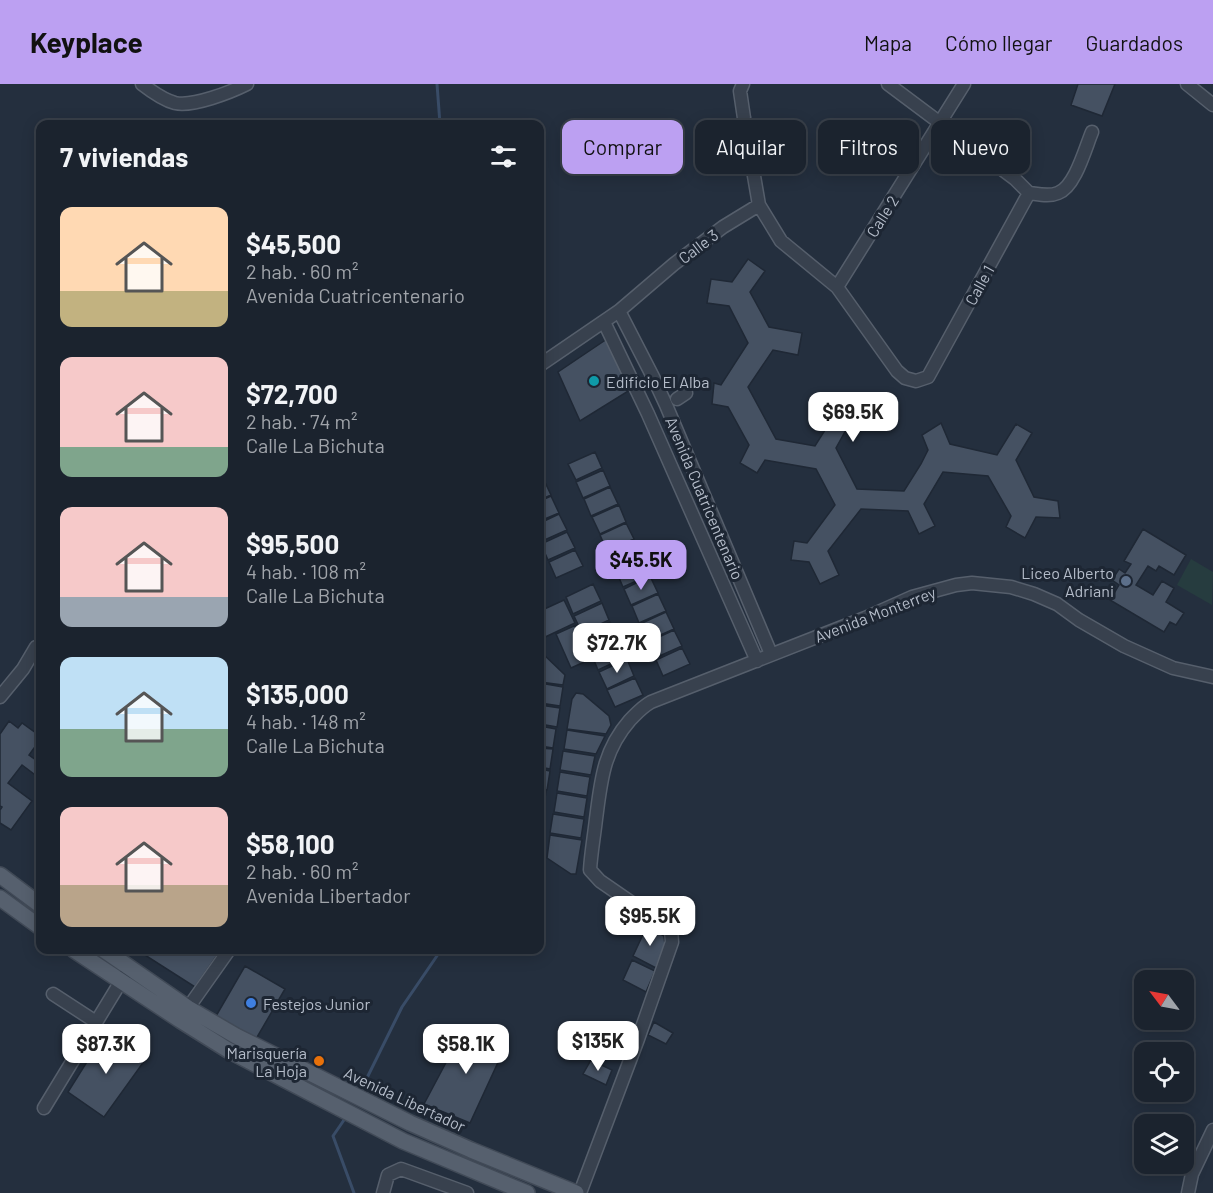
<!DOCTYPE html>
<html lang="es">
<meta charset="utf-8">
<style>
body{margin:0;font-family:Barlow,sans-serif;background:#282f3a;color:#f1f3f6;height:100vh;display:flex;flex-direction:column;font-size:22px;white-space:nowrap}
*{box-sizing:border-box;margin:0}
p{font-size:20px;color:#a0a4aa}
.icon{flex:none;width:33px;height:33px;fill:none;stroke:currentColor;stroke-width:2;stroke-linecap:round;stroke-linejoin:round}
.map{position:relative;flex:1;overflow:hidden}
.sheet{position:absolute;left:36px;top:36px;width:508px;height:834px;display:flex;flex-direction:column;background:#1b232e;border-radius:12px;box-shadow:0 3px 15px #0003,0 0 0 2px #39404a}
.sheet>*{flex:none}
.guide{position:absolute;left:562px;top:36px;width:560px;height:54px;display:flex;gap:12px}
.needle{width:39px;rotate:302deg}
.tools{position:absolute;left:1134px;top:886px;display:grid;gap:12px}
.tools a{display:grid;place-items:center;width:60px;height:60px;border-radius:12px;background:#1b232e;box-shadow:0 3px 15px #0003,0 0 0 2px #39404a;font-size:30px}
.price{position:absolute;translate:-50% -51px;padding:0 14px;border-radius:12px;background:#fff;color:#222;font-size:20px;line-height:39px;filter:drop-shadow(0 2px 3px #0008)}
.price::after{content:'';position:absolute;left:50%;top:36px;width:18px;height:14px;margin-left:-9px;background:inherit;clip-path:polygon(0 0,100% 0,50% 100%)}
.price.current{background:#bca0f2;color:#111}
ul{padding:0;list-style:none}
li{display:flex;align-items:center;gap:18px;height:150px;padding:0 24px}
li span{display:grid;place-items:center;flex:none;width:168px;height:120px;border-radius:12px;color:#555}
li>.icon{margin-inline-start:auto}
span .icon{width:72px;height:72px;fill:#fffc;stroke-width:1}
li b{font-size:26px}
h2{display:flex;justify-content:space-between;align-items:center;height:72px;padding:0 24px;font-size:26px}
.tag{padding:0 21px;border-radius:12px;background:#1b232e;box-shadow:0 3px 15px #0003,0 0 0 2px #39404a;font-size:21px;line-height:54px}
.tag.current{background:#bca0f2;color:#111}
header{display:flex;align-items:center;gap:36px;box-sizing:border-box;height:84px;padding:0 30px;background:#bca0f2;color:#111}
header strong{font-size:28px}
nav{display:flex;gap:33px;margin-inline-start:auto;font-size:21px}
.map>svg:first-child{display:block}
.green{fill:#263c3f}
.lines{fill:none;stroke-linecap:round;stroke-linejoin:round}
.stream{stroke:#394c67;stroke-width:3}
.building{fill:#455162;stroke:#1f2835;stroke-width:1.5}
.minor-casing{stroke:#565f6c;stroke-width:15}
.major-casing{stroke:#414a57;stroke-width:18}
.minor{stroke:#38414e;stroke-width:12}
.major{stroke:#56606e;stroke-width:15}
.culture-dot{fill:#0f9aa8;stroke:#1d2633;stroke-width:2}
.service-dot{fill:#5c6f8a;stroke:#1d2633;stroke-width:2}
.shop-dot{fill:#3f7fe0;stroke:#1d2633;stroke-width:2}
.food-dot{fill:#e8710a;stroke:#1d2633;stroke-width:2}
.labels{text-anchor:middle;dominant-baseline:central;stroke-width:6;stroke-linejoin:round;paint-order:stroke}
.street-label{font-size:16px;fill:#b4bcc9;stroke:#1d2633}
.poi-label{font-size:16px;fill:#b4bcc9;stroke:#1d2633;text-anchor:start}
</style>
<header>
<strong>Keyplace</strong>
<nav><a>Mapa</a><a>Cómo llegar</a><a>Guardados</a></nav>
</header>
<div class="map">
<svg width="1213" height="1109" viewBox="0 0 1213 1109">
<rect width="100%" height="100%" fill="#242f3e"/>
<path class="green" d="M1191 475 1213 488 1212 521 1177 501Z"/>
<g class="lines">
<path class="stream" d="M437 0 440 40
M360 1008 402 923 441 866
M344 1036 333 1052 354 1109"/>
</g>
<path class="building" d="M1078 0H1115L1102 32 1071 21Z
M748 175 765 187 750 208 769 243 802 249 798 271 773 266 748 303 776 355 815 362 832 335 847 344 836 364 857 405 904 407 921 380 928 366 922 351 941 339 950 360 997 371 1016 340 1032 349 1016 376 1034 413 1058 417 1060 434 1036 433 1025 454 1006 443 1011 432 988 392 943 388 924 420 935 442 919 450 908 427 861 425 828 467 839 491 820 500 809 478 791 476 794 457 807 459 835 421 816 385 765 376 757 389 740 379 749 361 728 323 712 320 714 299 721 301 748 259 729 222 707 219 711 195 732 198Z
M607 255 630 306 580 337 558 288Z
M595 368 602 384 576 396 568 380Z
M603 386 610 402 583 414 576 398Z
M543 394 551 411 540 416V396Z
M610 403 618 420 591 432 584 415Z
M551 412 559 429 540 437V417Z
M619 421 626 438 600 450 592 433Z
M559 430 567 446 540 458V439Z
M626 439 634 455 607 467 600 451Z
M1143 445 1186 471 1174 491 1159 482 1156 487 1148 482 1136 501 1153 511 1162 497 1174 504 1166 518 1184 529 1176 541 1170 538 1164 548 1110 516 1119 501 1112 496 1119 485 1125 489 1131 480 1124 477Z
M567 448 575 464 548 476 541 460Z
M634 457 642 473 615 485 608 469Z
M575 466 583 482 556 494 549 478Z
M642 475 650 491 623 503 616 487Z
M650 492 658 509 631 521 624 505Z
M593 500 601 517 573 530 566 513Z
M658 510 666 527 639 539 632 522Z
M564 516 575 539 541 555 540 554V527Z
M602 519 609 536 582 549 574 532Z
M666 528 674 545 647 557 640 540Z
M610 538 618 555 590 567 582 550Z
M576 541 591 575 571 584 556 550Z
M674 546 682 562 655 574 648 558Z
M618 556 626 573 598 586 591 569Z
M682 564 690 580 663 592 656 576Z
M541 568 565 591 563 601 540 598Z
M627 575 634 592 607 605 599 588Z
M635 594 643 611 615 623 607 606Z
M540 599 563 603 560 622 540 619Z
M576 609 583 610 609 632 611 641 606 650 567 645 572 615Z
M540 621 560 624 557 643 540 640Z
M9 637 18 644 22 639 40 652V669L34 664 29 671 40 679V689L38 693 22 681 8 699 32 717 11 746 0 739V726L2 723 0 722V650Z
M540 642 556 645 553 664 540 662Z
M567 646 605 652 596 670 564 665Z
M540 664 553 665 550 685 540 683Z
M563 667 595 672 591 691 560 686Z
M540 685 550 687 547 706 540 705Z
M560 688 590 693 587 712 557 707Z
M540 706 546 707 543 727 540 726Z
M557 709 587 714 584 733 554 728Z
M553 730 584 735 581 754 550 749Z
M550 751 582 756 576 790H571L547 774Z
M647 842 664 852 665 861 656 884 633 872Z
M137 866H218L220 867 195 903Z
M632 876 655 887 646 908 623 896Z
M245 882 285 905 256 955 216 932Z
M654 938 673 949 666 960 648 951Z
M466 941 506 961 470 1039 424 1020Z
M105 949 145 976 104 1033 68 1008Z
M591 976 612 986 606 1001 583 990Z"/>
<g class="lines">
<defs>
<path id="minor" d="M142 0C151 7 164 16 175 19 193 23 231 8 247 0
M743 0 740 7 744 34 759 121 781 157 837 203 897 287 905 294 916 297 928 293 1029 109
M888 0 1015 95 1029 109
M1187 0 1213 21
M1029 109C1038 110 1049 113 1058 109 1075 103 1085 65 1092 48
M837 203 964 0
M619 227 653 293 666 321 771 570
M604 238 648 330 757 577
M540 281 619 227 674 180 723 143 759 121
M677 315 686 309
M0 613 23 585 36 563
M53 910 96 938
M188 924 229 866
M44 1024 126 889
M383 1109 388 1091 401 1085 467 1109
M580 1109 638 955 672 858 671 846 600 797 590 786C591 769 594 753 596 735 601 697 603 667 630 636 637 629 642 623 651 618L865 534 912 513 956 501 972 499 1011 503 1034 510 1057 520 1079 536 1124 562 1173 584 1213 593
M1188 1109 1192 1090 1213 1046"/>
<path id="major" d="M0 791 40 821
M0 814 40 843
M74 866 180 936 228 966 403 1057 527 1109
M104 866 188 924 236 952 410 1039 471 1066 576 1109"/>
</defs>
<use href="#minor" class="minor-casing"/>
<use href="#major" class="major-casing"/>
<use href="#minor" class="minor"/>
<use href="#major" class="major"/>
</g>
<circle class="culture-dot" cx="594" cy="297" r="6"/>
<circle class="service-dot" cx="1126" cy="497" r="6"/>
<circle class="shop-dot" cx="251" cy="919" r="6"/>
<circle class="food-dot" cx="319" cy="977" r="6"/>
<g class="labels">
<g class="street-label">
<text transform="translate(882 132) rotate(-58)">Calle 2</text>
<text transform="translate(698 162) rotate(-37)">Calle 3</text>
<text transform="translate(979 201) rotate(-61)">Calle 1</text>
<text transform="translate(705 414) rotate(67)">Avenida Cuatricentenario</text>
<text transform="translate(875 530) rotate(-21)">Avenida Monterrey</text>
<text transform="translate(405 1015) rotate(25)">Avenida Libertador</text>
</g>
<g class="poi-label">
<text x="606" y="297">Edificio El Alba</text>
<text x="1114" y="488" text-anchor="end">Liceo Alberto<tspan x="1114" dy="18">Adriani</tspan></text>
<text x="263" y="919">Festejos Junior</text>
<text x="307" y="968" text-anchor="end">Marisquería<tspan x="307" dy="18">La Hoja</tspan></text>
</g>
</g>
</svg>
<div class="tools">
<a><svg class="needle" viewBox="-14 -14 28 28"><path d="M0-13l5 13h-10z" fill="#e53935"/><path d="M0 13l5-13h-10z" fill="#a0a4aa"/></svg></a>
<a><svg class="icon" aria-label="locate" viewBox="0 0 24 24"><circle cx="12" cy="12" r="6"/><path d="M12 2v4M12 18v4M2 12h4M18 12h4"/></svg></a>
<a><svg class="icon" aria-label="layers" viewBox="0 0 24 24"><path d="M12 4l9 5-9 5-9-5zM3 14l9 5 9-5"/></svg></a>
</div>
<b class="price" style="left:853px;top:359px">$69.5K</b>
<b class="price current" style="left:641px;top:507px">$45.5K</b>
<b class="price" style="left:617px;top:590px">$72.7K</b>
<b class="price" style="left:650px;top:863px">$95.5K</b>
<b class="price" style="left:598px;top:988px">$135K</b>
<b class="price" style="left:106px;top:991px">$87.3K</b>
<b class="price" style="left:466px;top:991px">$58.1K</b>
<div class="guide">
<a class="tag current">Comprar</a>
<a class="tag">Alquilar</a>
<a class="tag">Filtros</a>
<a class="tag">Nuevo</a>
</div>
<section class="sheet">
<h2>7 viviendas<svg class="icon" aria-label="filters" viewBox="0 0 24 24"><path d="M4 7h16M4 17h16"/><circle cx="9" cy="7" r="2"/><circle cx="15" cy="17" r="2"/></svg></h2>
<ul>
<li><span style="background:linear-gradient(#ffd9b3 70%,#c2b280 0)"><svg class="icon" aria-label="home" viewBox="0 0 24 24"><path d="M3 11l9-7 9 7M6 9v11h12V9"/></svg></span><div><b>$45,500</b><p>2 hab. · 60 m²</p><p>Avenida Cuatricentenario</p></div></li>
<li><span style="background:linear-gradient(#f6c9c9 75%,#7fa58c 0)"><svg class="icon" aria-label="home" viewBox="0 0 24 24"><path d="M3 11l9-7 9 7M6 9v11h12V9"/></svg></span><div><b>$72,700</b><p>2 hab. · 74 m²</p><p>Calle La Bichuta</p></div></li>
<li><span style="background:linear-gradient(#f6c9c9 75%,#9aa5b1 0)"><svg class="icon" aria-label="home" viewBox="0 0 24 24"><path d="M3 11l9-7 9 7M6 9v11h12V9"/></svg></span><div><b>$95,500</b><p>4 hab. · 108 m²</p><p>Calle La Bichuta</p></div></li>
<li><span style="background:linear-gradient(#bfe0f5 60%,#7fa58c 0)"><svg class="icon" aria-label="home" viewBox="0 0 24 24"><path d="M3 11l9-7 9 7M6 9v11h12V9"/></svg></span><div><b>$135,000</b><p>4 hab. · 148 m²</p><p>Calle La Bichuta</p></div></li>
<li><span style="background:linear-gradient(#f6c9c9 65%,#b9a48a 0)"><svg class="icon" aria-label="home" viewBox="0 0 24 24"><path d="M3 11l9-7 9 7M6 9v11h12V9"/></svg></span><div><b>$58,100</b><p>2 hab. · 60 m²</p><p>Avenida Libertador</p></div></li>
</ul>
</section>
</div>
